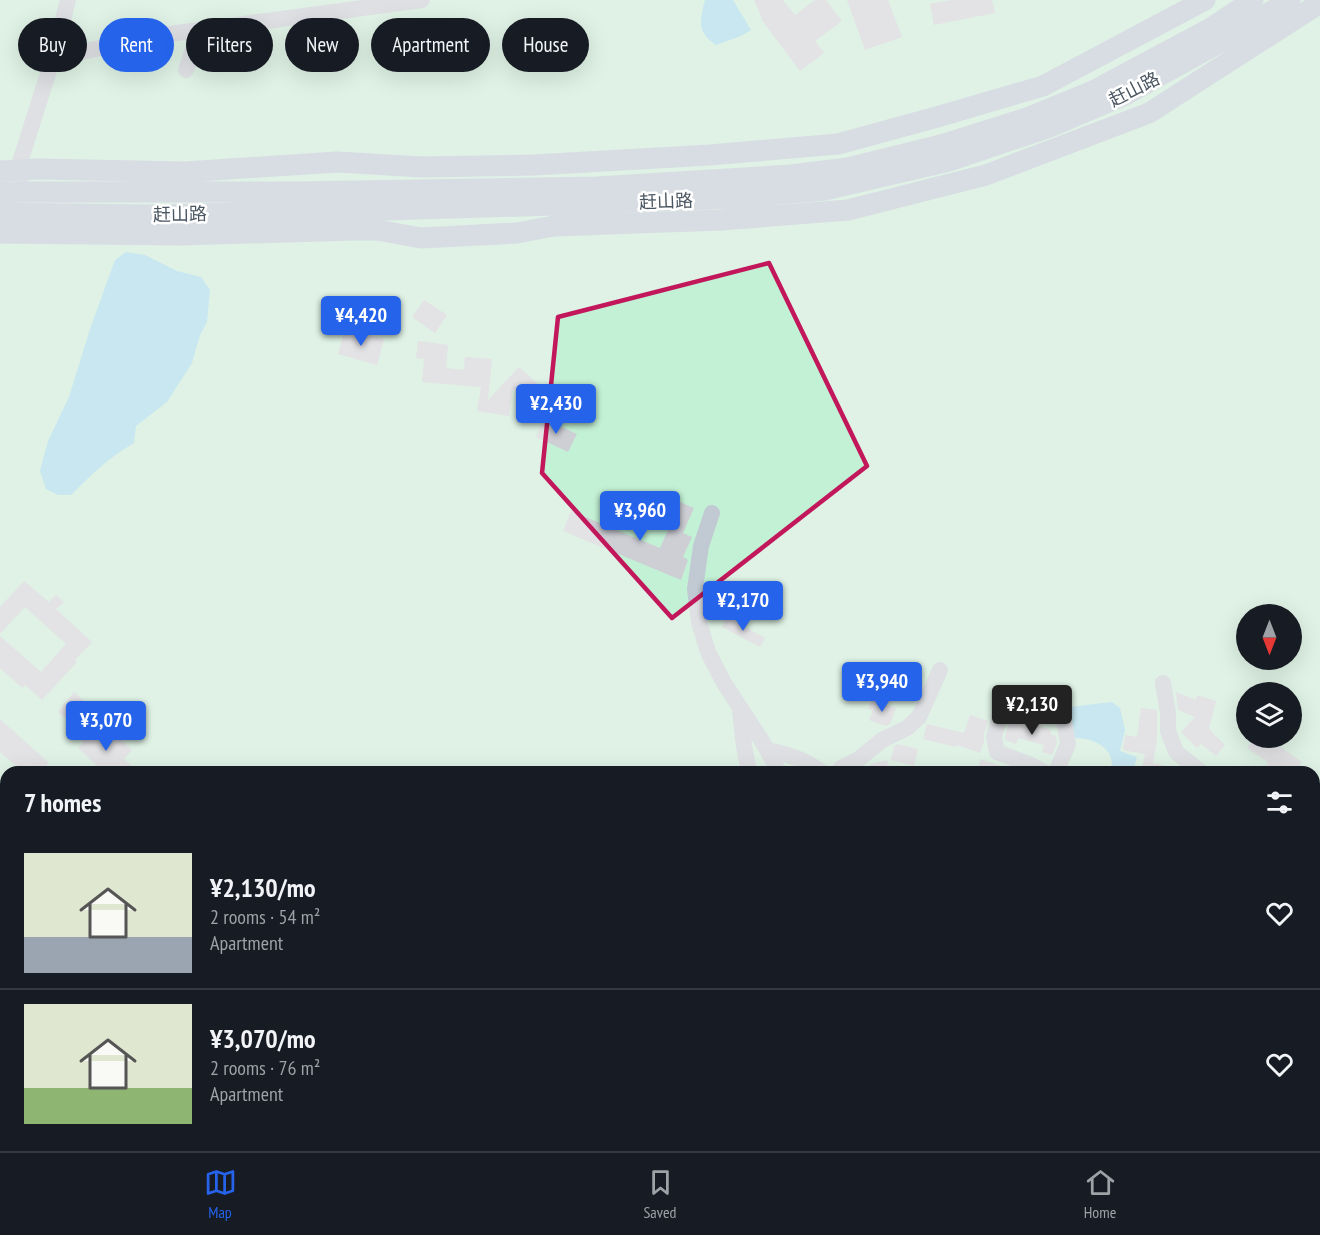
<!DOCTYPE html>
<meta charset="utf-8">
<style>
body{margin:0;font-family:"PT Sans Narrow","Noto Sans SC",sans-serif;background:#20242c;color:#f1f3f6;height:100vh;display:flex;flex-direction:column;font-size:22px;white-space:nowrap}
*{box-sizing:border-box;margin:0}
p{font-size:20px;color:#9ea1a6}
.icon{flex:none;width:33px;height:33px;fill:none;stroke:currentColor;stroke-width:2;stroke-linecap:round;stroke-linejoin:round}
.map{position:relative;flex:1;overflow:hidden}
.sheet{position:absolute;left:0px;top:766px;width:1320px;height:386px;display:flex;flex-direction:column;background:#171b24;border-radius:18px 18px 0 0;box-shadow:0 6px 24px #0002}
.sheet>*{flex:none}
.guide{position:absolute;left:18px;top:18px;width:600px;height:54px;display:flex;gap:12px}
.needle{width:39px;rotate:180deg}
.buttons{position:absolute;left:1236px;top:604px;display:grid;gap:12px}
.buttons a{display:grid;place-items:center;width:66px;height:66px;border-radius:50%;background:#171b24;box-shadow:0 6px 24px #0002;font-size:30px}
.price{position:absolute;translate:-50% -51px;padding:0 14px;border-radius:6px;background:#2563eb;color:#fff;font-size:20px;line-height:39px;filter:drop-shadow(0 2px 3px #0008)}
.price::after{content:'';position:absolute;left:50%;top:36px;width:18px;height:14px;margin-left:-9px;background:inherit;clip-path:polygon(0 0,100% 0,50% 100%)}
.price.current{background:#222;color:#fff}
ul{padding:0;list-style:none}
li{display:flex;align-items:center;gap:18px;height:150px;padding:0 24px}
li+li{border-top:2px solid #363941}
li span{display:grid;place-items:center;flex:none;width:168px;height:120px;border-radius:0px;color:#555}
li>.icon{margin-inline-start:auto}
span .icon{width:72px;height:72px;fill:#fffc;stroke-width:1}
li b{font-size:26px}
h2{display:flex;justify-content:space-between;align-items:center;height:72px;padding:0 24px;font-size:26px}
.pill{padding:0 21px;border-radius:27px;background:#171b24;box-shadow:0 6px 24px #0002;font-size:21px;line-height:54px}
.pill.current{background:#2563eb;color:#fff}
.tab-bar{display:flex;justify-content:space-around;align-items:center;height:84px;border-top:2px solid #363941;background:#171b24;font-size:16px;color:#9ea1a6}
.tab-bar a{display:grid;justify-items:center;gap:3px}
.tab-bar .current{color:#2563eb}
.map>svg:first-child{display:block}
.green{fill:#c3f1d5;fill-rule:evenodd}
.water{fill:#90daee}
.building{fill:#cdcfd5}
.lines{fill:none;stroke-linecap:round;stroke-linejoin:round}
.minor{stroke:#c1cad2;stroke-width:16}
.major{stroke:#b3c2d1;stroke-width:21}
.marked{fill:none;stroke:#c2185b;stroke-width:4.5;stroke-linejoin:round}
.labels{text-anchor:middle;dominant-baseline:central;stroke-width:5;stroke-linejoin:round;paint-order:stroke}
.street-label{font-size:18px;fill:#4a5661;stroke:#fff}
</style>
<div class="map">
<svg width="1320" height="1151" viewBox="0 0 1320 1151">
<rect width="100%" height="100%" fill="#f5f3f3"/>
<path class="green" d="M0 0H1320V1151H0ZM1246 615H1292V660H1246ZM1246 693H1292V738H1246ZM6 772H1314V1146H6Z"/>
<path class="water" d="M705 0H733L751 30 741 36 716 45C696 32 700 20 705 0Z
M126 252 145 255 177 271 201 277 210 290 207 322 200 335 192 363 167 402 136 426 134 443C108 458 92 474 71 495H58L46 489 40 471 48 441 69 397 90 329 115 260Z
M1112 702 1120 708 1125 730 1120 751 1137 757 1133 772H1112C1112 768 1112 762 1111 758 1106 743 1088 738 1074 738L1069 707Z
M71 1146H210L211 1149 208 1151H75Z
M303 1146H407L410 1151H306Z"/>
<path class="building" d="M754 0H783L795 15 815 0H826L842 21 815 41 824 53 800 71 761 19 762 18Z
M847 0H888L902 37 865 50Z
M951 0H992L995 13 934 25 930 4Z
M424 300 447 315 435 333 412 317Z
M345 329 384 339 377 365 338 354Z
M418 341 448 345 446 368 464 370 465 357 492 359 488 400 519 367 546 391 532 406 513 389 509 416 477 411 481 387 422 382 424 359 416 358Z
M544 419 577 434 568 452 536 437Z
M680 502 694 508 683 533 692 537 683 557 688 560 681 580 563 531 571 511 660 548Z
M24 581 49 602 56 595 64 602 56 609 92 642 75 660 77 662 42 700 25 685 22 688 0 668V636L41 672 66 644 25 607 0 634V607Z
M727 617 765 638 760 647 722 627Z
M74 692 90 706 74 725 58 712Z
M1176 692 1196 700 1197 695 1216 701 1209 729 1225 745 1216 756 1201 744 1197 748 1181 732 1195 717 1178 710Z
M872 700 896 708 890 724 886 726 869 720 873 710 868 709Z
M1141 708 1157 710V740L1153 763 1177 768V772H1141L1145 754 1123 750 1125 735 1137 737Z
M970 715 988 721 984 734V742L980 753 957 745 956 747 923 739 927 724 964 733Z
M0 719 49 763 40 772H23L0 752Z
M1009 720 1029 728 1030 723 1051 730 1050 734 1056 736 1057 743 1052 755 1042 752 1044 745 1018 738 1016 744 1005 740V737Z
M86 727 94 734 99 729 113 742 118 737 132 750 124 759 139 772H104L78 748 83 742 77 736Z
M1254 738H1263L1278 748 1279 746 1302 762 1295 772H1278L1266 764 1268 762 1247 748Z
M898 744 918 749 914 766 891 760 894 746Z
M981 759 1015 771V772H976Z
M887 760 890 772H855L872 764Z"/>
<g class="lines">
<path class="minor" d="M53 58 162 35 422 0
M186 70 199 31
M21 193 20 162 53 58 68 0
M712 513 701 546 695 589 699 622 708 652 724 683 762 741 779 772
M1163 683 1168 713V731L1176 752 1201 772
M1005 696 994 737 997 752 1031 765 1044 772
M740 711 744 746 749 772
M767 750C787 754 805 759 821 772
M841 768 859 759 882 740 907 728 919 717 940 670
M1056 772 1068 744 1060 698
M1314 955 1320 956
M660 1146 666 1151
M679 1151V1146"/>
<path class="major" d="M0 171 39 169 185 172 337 162 422 167 534 165 710 155 838 144 937 117 1043 86 1205 0
M0 192H294L597 187 791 175 848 168 941 145 1027 118 1093 91 1211 28 1253 0
M0 213 147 215 350 211 556 205 736 198 825 190 949 161 1047 128 1125 95 1233 35 1290 0
M0 233 180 235 355 230H377L421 238 517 233 554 226 721 220 848 210 986 175 1149 113 1320 3"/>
</g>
<path d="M0 0H1320V1151H0ZM769 263 867 466 672 618 542 473 558 317Z" fill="#f5f3f3" fill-opacity=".55" fill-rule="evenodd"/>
<path class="marked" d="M769 263 867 466 672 618 542 473 558 317Z"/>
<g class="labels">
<g class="street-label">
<text transform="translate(1134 89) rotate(-27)">赶山路</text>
<text transform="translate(666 201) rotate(-2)">赶山路</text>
<text transform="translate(180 214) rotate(-1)">赶山路</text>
</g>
</g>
</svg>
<div class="buttons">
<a><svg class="needle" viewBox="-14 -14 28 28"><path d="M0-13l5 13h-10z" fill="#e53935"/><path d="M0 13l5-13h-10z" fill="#9ea1a6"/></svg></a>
<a><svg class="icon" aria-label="layers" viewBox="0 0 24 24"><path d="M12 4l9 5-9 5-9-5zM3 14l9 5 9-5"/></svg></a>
</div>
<b class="price" style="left:361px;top:347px">¥4,420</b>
<b class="price" style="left:556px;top:435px">¥2,430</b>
<b class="price" style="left:640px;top:542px">¥3,960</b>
<b class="price" style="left:743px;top:632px">¥2,170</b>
<b class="price" style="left:882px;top:713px">¥3,940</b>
<b class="price current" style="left:1032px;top:736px">¥2,130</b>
<b class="price" style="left:106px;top:752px">¥3,070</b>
<div class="guide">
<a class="pill">Buy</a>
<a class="pill current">Rent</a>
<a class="pill">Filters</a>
<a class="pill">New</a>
<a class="pill">Apartment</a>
<a class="pill">House</a>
</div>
<section class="sheet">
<h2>7 homes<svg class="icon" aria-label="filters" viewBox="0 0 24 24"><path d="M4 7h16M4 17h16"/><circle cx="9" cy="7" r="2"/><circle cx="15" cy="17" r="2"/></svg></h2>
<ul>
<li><span style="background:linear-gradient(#dfe7d0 70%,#9aa5b1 0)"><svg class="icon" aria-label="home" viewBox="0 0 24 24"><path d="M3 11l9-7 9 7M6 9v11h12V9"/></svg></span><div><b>¥2,130/mo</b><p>2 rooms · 54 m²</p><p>Apartment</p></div><svg class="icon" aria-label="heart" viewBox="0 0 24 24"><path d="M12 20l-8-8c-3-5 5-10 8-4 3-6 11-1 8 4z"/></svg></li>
<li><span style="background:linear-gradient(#dfe7d0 70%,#8fb573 0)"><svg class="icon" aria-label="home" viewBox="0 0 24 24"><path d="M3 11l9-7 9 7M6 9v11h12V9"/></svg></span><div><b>¥3,070/mo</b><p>2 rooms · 76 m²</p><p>Apartment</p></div><svg class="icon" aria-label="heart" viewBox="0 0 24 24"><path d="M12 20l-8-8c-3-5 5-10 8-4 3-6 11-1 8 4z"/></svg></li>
</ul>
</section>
</div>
<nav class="tab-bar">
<a class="current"><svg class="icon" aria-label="map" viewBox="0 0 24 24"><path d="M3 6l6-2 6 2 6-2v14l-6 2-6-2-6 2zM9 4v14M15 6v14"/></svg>Map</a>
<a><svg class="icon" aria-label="saved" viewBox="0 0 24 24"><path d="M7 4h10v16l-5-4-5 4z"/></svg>Saved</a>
<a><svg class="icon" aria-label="home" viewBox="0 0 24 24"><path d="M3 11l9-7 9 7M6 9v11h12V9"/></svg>Home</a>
</nav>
